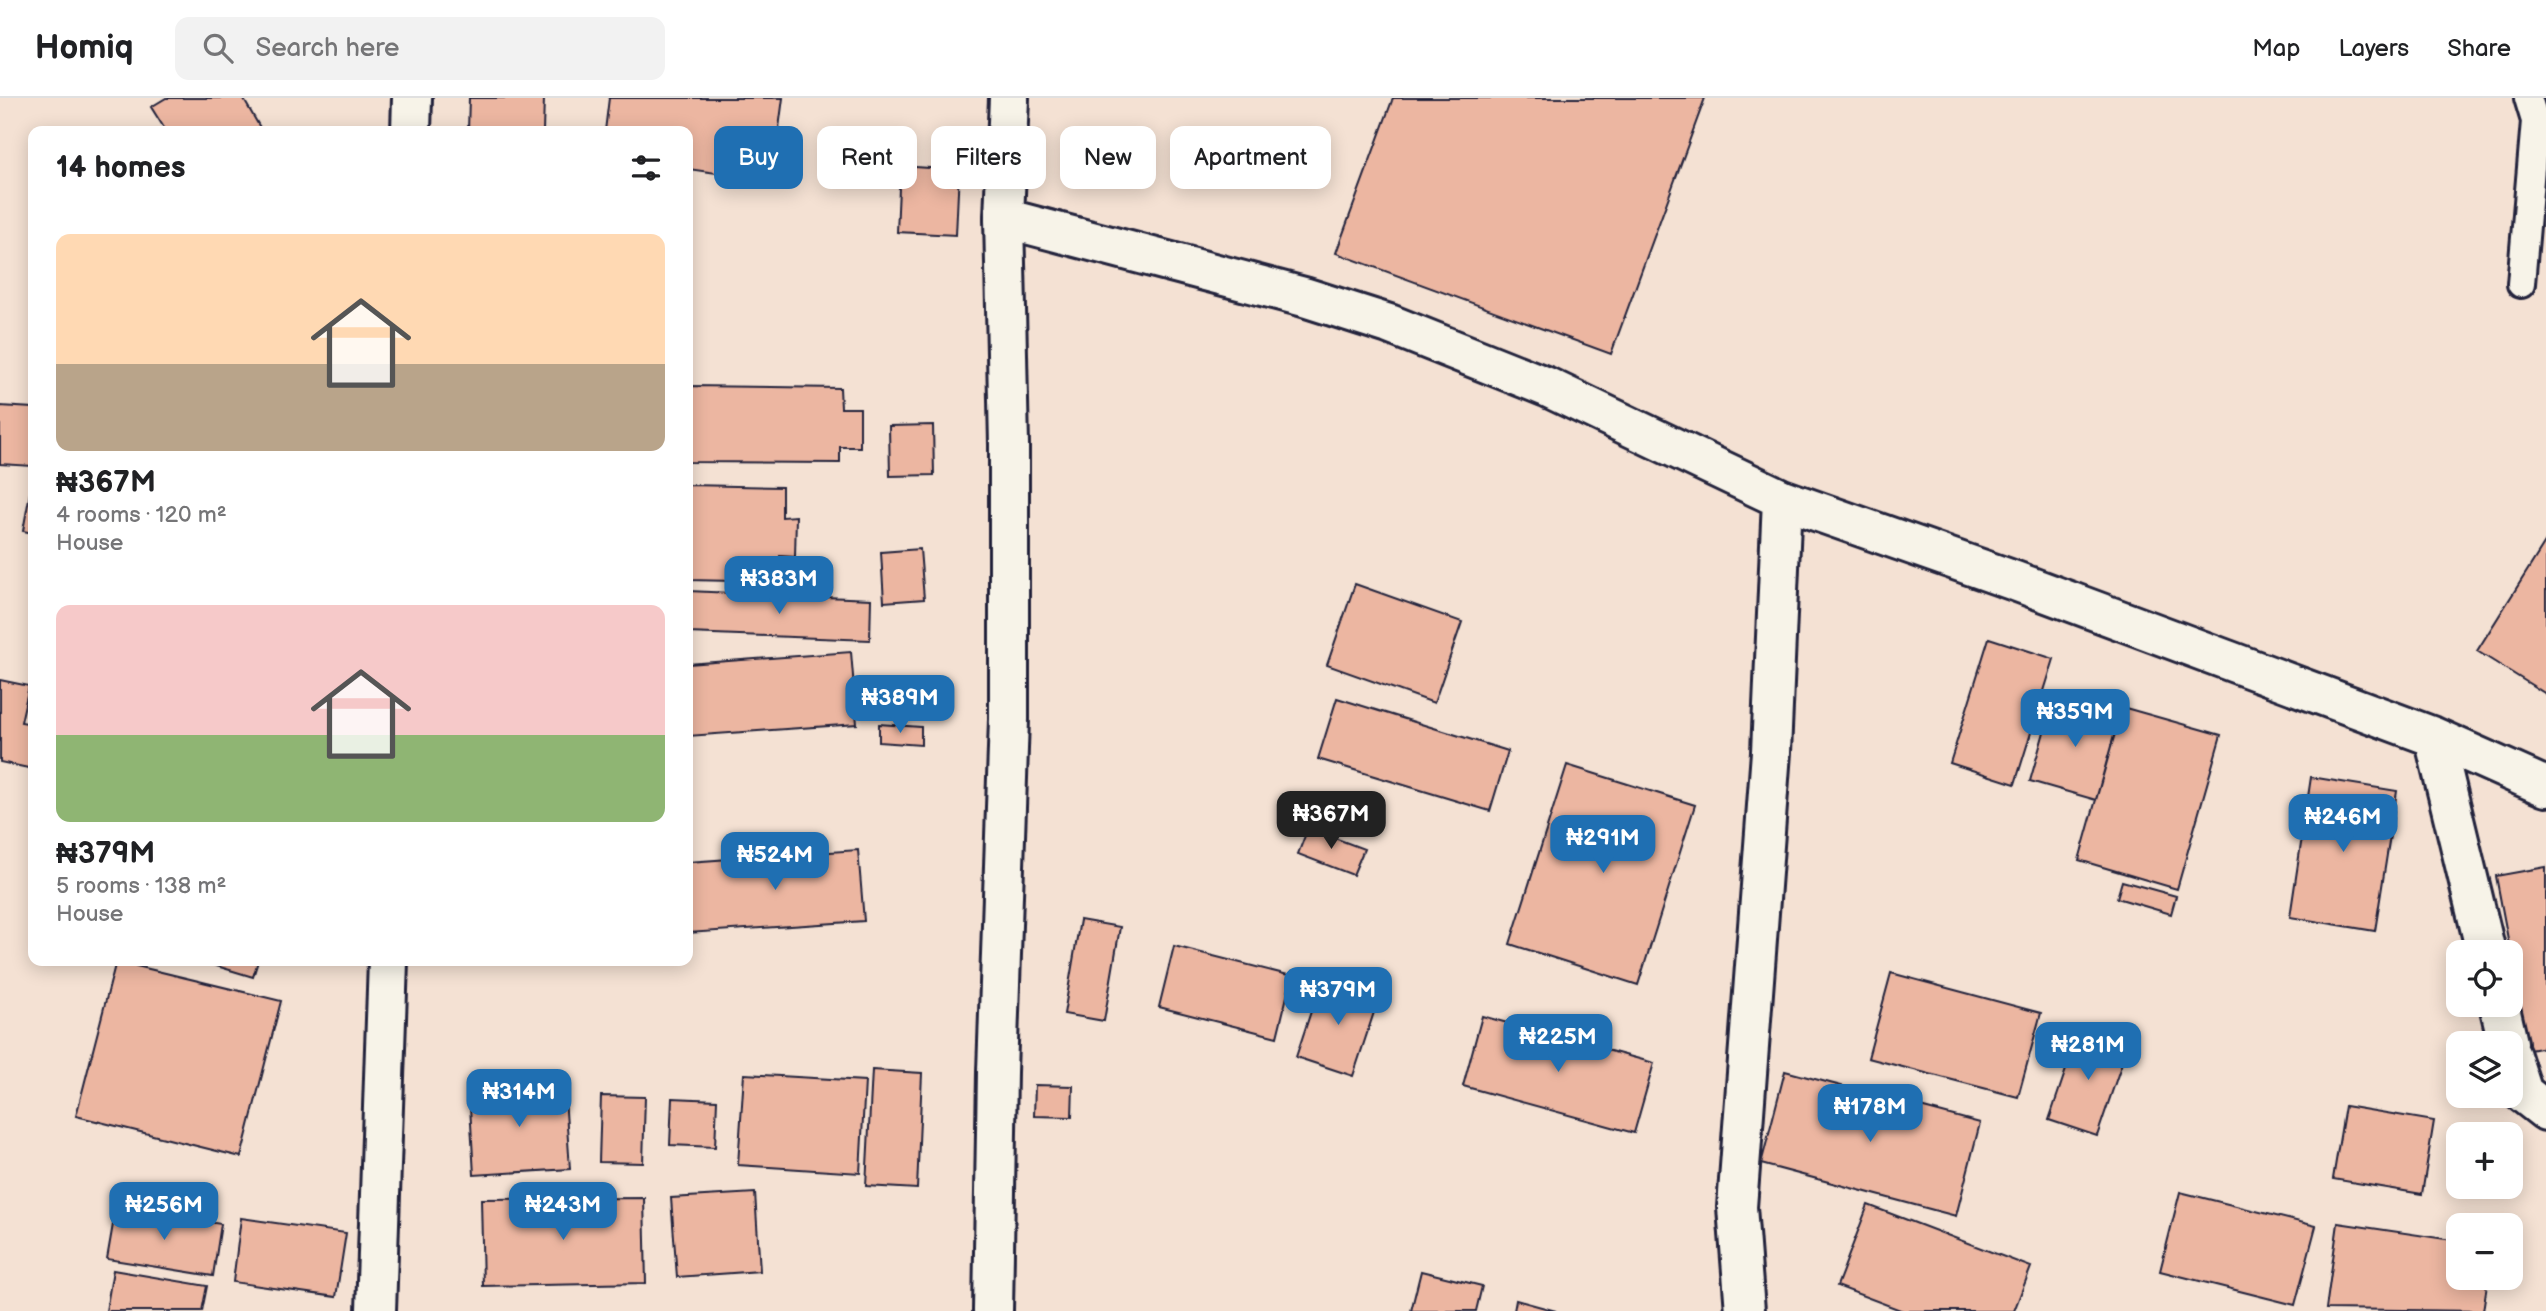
<!DOCTYPE html>
<meta charset="utf-8">
<style>
body{margin:0;font-family:"Balsamiq Sans",sans-serif;background:#f2f2f2;color:#202124;height:100vh;display:flex;flex-direction:column;font-size:26px;white-space:nowrap}
*{box-sizing:border-box;margin:0}
p{font-size:23px;color:#757577}
.icon{flex:none;width:38px;height:38px;fill:none;stroke:currentColor;stroke-width:2;stroke-linecap:round;stroke-linejoin:round}
.map{position:relative;flex:1;overflow:hidden}
.side{position:absolute;left:28px;top:28px;width:665px;height:840px;display:flex;flex-direction:column;background:#fff;border-radius:14px;box-shadow:0 4px 18px #0003}
.side>*{flex:none}
.banner{position:absolute;left:714px;top:28px;width:665px;height:63px;display:flex;gap:14px}
.fabs{position:absolute;left:2446px;top:842px;display:grid;gap:14px}
.fabs a{display:grid;place-items:center;width:77px;height:77px;border-radius:14px;background:#fff;box-shadow:0 4px 18px #0003;font-size:35px}
.price{position:absolute;translate:-50% -60px;padding:0 16px;border-radius:14px;background:#1f6fb2;color:#fff;font-size:23px;line-height:46px;filter:drop-shadow(0 2px 4px #0008)}
.price::after{content:'';position:absolute;left:50%;top:42px;width:21px;height:16px;margin-left:-10px;background:inherit;clip-path:polygon(0 0,100% 0,50% 100%)}
.price.on{background:#222;color:#fff}
ul{padding:0;list-style:none}
li{display:grid;align-content:center;gap:14px;height:371px;padding:0 28px}
li span{display:grid;place-items:center;height:217px;border-radius:14px;color:#555}
li>.icon{margin-inline-start:auto}
span .icon{width:126px;height:126px;fill:#fffc;stroke-width:1}
li b{font-size:30px}
h2{display:flex;justify-content:space-between;align-items:center;height:84px;padding:0 28px;font-size:30px}
.pill{padding:0 24px;border-radius:14px;background:#fff;box-shadow:0 4px 18px #0003;font-size:24px;line-height:63px}
.pill.on{background:#1f6fb2;color:#fff}
header{display:flex;align-items:center;gap:42px;box-sizing:border-box;height:98px;padding:0 35px;background:#fff;border-bottom:2px solid #e0e0e0}
header strong{font-size:33px}
nav{display:flex;gap:38px;margin-inline-start:auto;font-size:24px}
.search{width:490px;height:63px;background:#f2f2f2;display:flex;align-items:center;gap:18px;box-sizing:border-box;padding:0 24px;border-radius:14px;color:#757577;font-size:26px}
.map>svg:first-child{display:block}
.building{fill:#ecb6a1;stroke:#22223b;stroke-width:2}
.lines{fill:none;stroke-linecap:round;stroke-linejoin:round}
.lane-casing{stroke:#22223b;stroke-width:32}
.street-casing{stroke:#22223b;stroke-width:44}
.secondary-casing{stroke:#22223b;stroke-width:44}
.lane{stroke:#f7f3e8;stroke-width:26}
.street{stroke:#f7f3e8;stroke-width:38}
.secondary{stroke:#f7f3e8;stroke-width:38}
</style>
<header>
<strong>Homiq</strong>
<div class="search"><svg class="icon" aria-label="search" viewBox="0 0 24 24"><circle cx="10" cy="10" r="6"/><path d="M15 15l6 6"/></svg>Search here</div>
<nav><a>Map</a><a>Layers</a><a>Share</a></nav>
</header>
<div class="map">
<svg width="2546" height="1213" viewBox="0 0 2546 1213">
<rect width="100%" height="100%" fill="#f4e1d3"/>
<filter id="ink" filterUnits="userSpaceOnUse"><feTurbulence type="fractalNoise" baseFrequency=".0143" numOctaves="2"/><feDisplacementMap in="SourceGraphic" scale="14" xChannelSelector="R" yChannelSelector="G"/><feConvolveMatrix kernelMatrix="1 2 1 2 8 2 1 2 1" color-interpolation-filters="sRGB"/></filter>
<g filter="url(#ink)">
<path class="building" d="M166 0H243L262 33H166L151 9Z
M469 0H544L543 33H468Z
M609 0H783L772 83 688 71V33H605Z
M1393 0H1705L1611 256 1336 155Z
M900 68 959 72 956 137 897 134Z
M688 288 840 290 841 310H860V349H840V365L688 364Z
M0 308 33 310V368L0 366Z
M933 327 934 377 890 378 889 328Z
M32 384H33V435L23 433Z
M688 387 782 389V419L796 418 795 459 780 458V484L688 482Z
M2546 443V596L2477 553Z
M920 451 924 501 884 504 881 454Z
M1355 486 1462 524 1434 605 1327 567Z
M688 493 871 501 870 542 688 535Z
M1989 540 2054 561 2015 686 1950 665Z
M851 554 857 626 688 638V566Z
M0 582 29 588 21 624 33 626V671L0 664Z
M2054 599 2120 618 2096 702 2030 683Z
M1337 600 1508 653 1490 713 1318 661Z
M2122 609 2221 637 2177 791 2079 762Z
M879 626 921 629V647L879 644Z
M1567 667 1695 707 1638 887 1510 846Z
M2311 679 2397 693 2375 833 2290 819Z
M1308 730 1364 751 1353 777 1298 756Z
M858 752 864 823 688 835V764Z
M2546 769V949L2529 952 2496 778Z
M2122 783 2176 798 2171 816 2117 800Z
M1080 822 1120 829 1104 923 1064 916Z
M1174 848 1292 878 1277 939 1159 909Z
M116 863 281 903 241 1059 76 1018Z
M200 863H258L253 879Z
M1891 875 2041 915 2018 999 1868 960Z
M1322 880 1379 899 1353 978 1296 959Z
M1482 918 1654 965 1634 1035 1463 988Z
M2080 930 2128 947 2097 1038 2049 1022Z
M872 972 922 975 917 1091 866 1088Z
M1785 973 1980 1025 1956 1118 1761 1066Z
M744 976 865 983 860 1075 738 1067Z
M564 985 570 1071 474 1077 469 991Z
M1035 987 1073 988 1072 1019 1034 1018Z
M601 998 645 999 643 1065 599 1064Z
M672 1000 717 1002 715 1049 670 1047Z
M2345 1008 2434 1023 2422 1096 2333 1081Z
M2180 1094 2316 1128 2295 1207 2160 1173Z
M755 1095 760 1173 677 1179 671 1100Z
M644 1100 646 1185 483 1188 481 1101Z
M1868 1107 2031 1169 2014 1213H1903L1837 1188Z
M116 1109 221 1126 213 1178 107 1161Z
M241 1120 346 1135 336 1199 233 1184Z
M2338 1125 2459 1143V1180H2488L2483 1213 2326 1211Z
M113 1172 207 1188 202 1213H106Z
M1421 1173 1482 1188 1476 1213H1411Z
M1516 1202 1556 1213H1514Z"/>
<g class="lines">
<defs>
<path id="lane" d="M2521 186 2535 23 2528 0"/>
<path id="street" d="M411 33 412 0
M1004 120 1304 199 1389 226 1547 289 1782 401 2015 483 2434 639 2546 689
M2434 639 2486 854
M2499 906 2508 945
M2511 958 2523 995 2546 1013
M376 1213 388 863
M1745 1213 1737 1109 1771 654 1782 401"/>
<path id="secondary" d="M993 1213 997 974 1009 621V347L1004 120 1009 0"/>
</defs>
<use href="#lane" class="lane-casing"/>
<use href="#street" class="street-casing"/>
<use href="#secondary" class="secondary-casing"/>
<use href="#lane" class="lane"/>
<use href="#street" class="street"/>
<use href="#secondary" class="secondary"/>
</g>
</g>
</svg>
<div class="fabs">
<a><svg class="icon" aria-label="locate" viewBox="0 0 24 24"><circle cx="12" cy="12" r="6"/><path d="M12 2v4M12 18v4M2 12h4M18 12h4"/></svg></a>
<a><svg class="icon" aria-label="layers" viewBox="0 0 24 24"><path d="M12 4l9 5-9 5-9-5zM3 14l9 5 9-5"/></svg></a>
<a>+</a>
<a>−</a>
</div>
<b class="price" style="left:779px;top:518px">₦383M</b>
<b class="price" style="left:900px;top:637px">₦389M</b>
<b class="price" style="left:2075px;top:651px">₦359M</b>
<b class="price on" style="left:1331px;top:753px">₦367M</b>
<b class="price" style="left:2343px;top:756px">₦246M</b>
<b class="price" style="left:1603px;top:777px">₦291M</b>
<b class="price" style="left:775px;top:794px">₦524M</b>
<b class="price" style="left:1338px;top:929px">₦379M</b>
<b class="price" style="left:1558px;top:976px">₦225M</b>
<b class="price" style="left:2088px;top:984px">₦281M</b>
<b class="price" style="left:519px;top:1031px">₦314M</b>
<b class="price" style="left:1870px;top:1046px">₦178M</b>
<b class="price" style="left:164px;top:1144px">₦256M</b>
<b class="price" style="left:563px;top:1144px">₦243M</b>
<div class="banner">
<a class="pill on">Buy</a>
<a class="pill">Rent</a>
<a class="pill">Filters</a>
<a class="pill">New</a>
<a class="pill">Apartment</a>
</div>
<section class="side">
<h2>14 homes<svg class="icon" aria-label="filters" viewBox="0 0 24 24"><path d="M4 7h16M4 17h16"/><circle cx="9" cy="7" r="2"/><circle cx="15" cy="17" r="2"/></svg></h2>
<ul>
<li><span style="background:linear-gradient(#ffd9b3 60%,#b9a48a 0)"><svg class="icon" aria-label="home" viewBox="0 0 24 24"><path d="M3 11l9-7 9 7M6 9v11h12V9"/></svg></span><div><b>₦367M</b><p>4 rooms · 120 m²</p><p>House</p></div></li>
<li><span style="background:linear-gradient(#f6c9c9 60%,#8fb573 0)"><svg class="icon" aria-label="home" viewBox="0 0 24 24"><path d="M3 11l9-7 9 7M6 9v11h12V9"/></svg></span><div><b>₦379M</b><p>5 rooms · 138 m²</p><p>House</p></div></li>
</ul>
</section>
</div>
